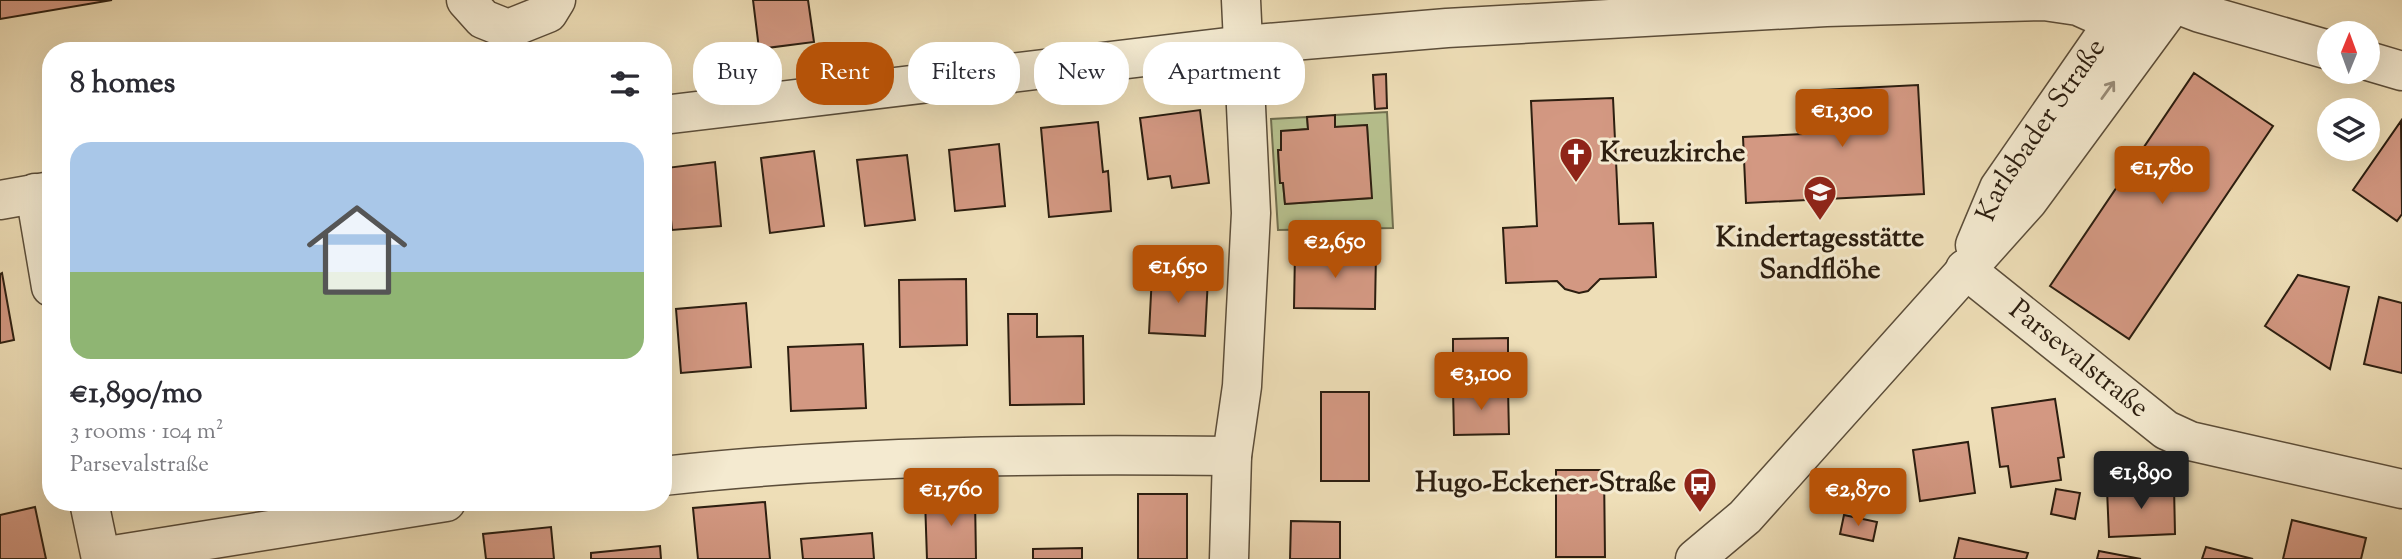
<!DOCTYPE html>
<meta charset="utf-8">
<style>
body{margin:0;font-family:"Sorts Mill Goudy",serif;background:#f7f7f7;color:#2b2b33;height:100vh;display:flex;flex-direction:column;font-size:26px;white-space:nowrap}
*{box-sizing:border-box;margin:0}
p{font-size:23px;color:#7c7c81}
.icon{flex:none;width:38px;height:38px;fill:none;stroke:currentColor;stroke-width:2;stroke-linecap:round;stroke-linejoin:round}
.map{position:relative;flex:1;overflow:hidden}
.details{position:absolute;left:42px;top:42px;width:630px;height:469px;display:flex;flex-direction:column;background:#fff;border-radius:28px;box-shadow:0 7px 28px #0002}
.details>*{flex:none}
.guide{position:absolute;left:693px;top:42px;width:665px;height:63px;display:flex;gap:14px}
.needle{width:46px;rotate:1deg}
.fabs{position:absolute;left:2317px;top:21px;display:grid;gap:14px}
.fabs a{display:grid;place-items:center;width:63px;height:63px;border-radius:50%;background:#fff;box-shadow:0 7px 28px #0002;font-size:35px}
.price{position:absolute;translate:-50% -60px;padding:0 16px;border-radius:7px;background:#b45309;color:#fff;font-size:23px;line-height:46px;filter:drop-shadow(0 2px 4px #0008)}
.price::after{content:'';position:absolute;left:50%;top:42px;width:21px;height:16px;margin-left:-10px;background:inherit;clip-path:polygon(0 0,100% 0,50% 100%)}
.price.on{background:#222;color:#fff}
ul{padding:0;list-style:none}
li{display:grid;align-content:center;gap:14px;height:371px;padding:0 28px}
li span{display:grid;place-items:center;height:217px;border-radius:21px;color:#555}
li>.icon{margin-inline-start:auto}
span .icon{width:126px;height:126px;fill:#fffc;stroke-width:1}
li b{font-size:30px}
h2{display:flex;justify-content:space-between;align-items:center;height:84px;padding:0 28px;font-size:30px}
.tag{padding:0 24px;border-radius:28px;background:#fff;box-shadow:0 7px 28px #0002;font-size:24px;line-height:63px}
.tag.on{background:#b45309;color:#fff}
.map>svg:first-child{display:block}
.green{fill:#b7c18f;stroke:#727050;stroke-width:2}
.building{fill:#d39882;stroke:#2c1e10;stroke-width:2}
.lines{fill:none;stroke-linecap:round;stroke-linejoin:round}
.minor-casing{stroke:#5c4e3a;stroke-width:41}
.minor{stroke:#f4ead0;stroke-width:38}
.oneway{stroke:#9a8e7a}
.labels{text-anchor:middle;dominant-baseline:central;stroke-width:6;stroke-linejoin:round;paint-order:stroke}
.street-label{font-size:28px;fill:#2c1e10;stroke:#f4ead0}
.poi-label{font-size:28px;font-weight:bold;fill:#2c1e10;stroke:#f4ead0;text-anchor:start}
</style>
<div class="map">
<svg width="2402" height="559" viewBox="0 0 2402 559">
<rect width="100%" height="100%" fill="#eedeb7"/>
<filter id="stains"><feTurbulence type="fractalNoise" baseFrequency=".00286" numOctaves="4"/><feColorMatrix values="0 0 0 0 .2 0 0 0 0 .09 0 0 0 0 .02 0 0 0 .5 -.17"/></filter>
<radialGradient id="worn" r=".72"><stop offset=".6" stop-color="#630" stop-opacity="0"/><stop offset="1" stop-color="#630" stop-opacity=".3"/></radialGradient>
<path class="green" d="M1387 112 1393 228 1278 230 1271 119 1307 117 1308 129 1281 132V150H1278L1280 182 1283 183 1285 204 1371 198 1367 125 1335 127V115Z"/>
<path class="building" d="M0 0H112L0 19Z
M753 0H808L814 42 759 49Z
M2194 73 2273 126 2129 339 2050 286Z
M1386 74 1387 108 1375 109 1373 75Z
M1918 85 1924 194 1746 203 1743 137 1803 134 1801 91Z
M1613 98 1619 224 1653 223 1656 277 1600 279 1588 291 1579 293 1565 289 1557 281 1506 283 1503 228 1537 226 1531 101Z
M1200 110 1209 183 1172 188 1170 176 1148 179 1140 118Z
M1335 115V127L1367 125 1372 198 1285 204 1283 183H1280L1278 150H1281V131L1308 129 1307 117Z
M2401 121 2402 214 2397 221 2353 190Z
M1098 122 1103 172 1108 171 1111 211 1049 217 1041 128Z
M999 144 1005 206 955 211 949 150Z
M814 151 824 226 770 233 761 158Z
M907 155 915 220 865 226 857 160Z
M715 162 721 226 672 230 666 168Z
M1295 251 1376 252 1375 309 1294 308Z
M2 273 14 340 0 343V274Z
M1152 275 1208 278 1205 336 1149 333Z
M2298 275 2349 287 2330 369 2265 326Z
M966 279 967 345 900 347 899 280Z
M2379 297 2402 303V373L2364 364Z
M746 303 751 367 681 373 676 309Z
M1008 314H1037V337L1083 336 1084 404 1010 405Z
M1508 338V388L1453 389V339Z
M863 344 866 408 791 411 788 347Z
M1508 388 1509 434 1454 435 1453 389Z
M1321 392H1369V481H1321Z
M2055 399 2064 457 2058 458 2061 480 2011 487 2008 466 2000 467 1992 408Z
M1968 442 1975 493 1920 501 1913 450Z
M1556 470H1604L1605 557H1556Z
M2174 486 2175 534 2109 537 2107 489Z
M2056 489 2080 493 2075 519 2051 514Z
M1138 494H1187V559H1138Z
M975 497 976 559H927L925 499Z
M765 502 770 559H698L693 508Z
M35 507 46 559H0V515Z
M1844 515 1877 522 1873 541 1840 534Z
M2292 520 2366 538 2361 559H2283Z
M1291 521 1340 522V559H1290Z
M551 527 554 559H486L483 534Z
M872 533 874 559H803L801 539Z
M1959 538 2028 553 2026 559H1954Z
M660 546 661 559H591V553Z
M2206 547 2253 559H2202Z
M1082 548V559H1033V549Z
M2099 551 2141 559H2097Z"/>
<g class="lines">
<defs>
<g id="minor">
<path d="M466 0 483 19 508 29 548 13 556 0"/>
<path d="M2166 0 2200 13 2329 50"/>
<path d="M2368 61 2402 71"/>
<path d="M663 115 1244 45 1447 28 1826 7 2044 1 2078 6 2147 37"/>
<path d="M35 193 51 287"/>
<path d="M0 200 51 191"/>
<path id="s1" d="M1975 245 1999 188 2114 22 2133 0"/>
<path id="s2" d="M1965 269 2166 430 2190 441 2402 489"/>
<path d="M663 476C852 455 1042 454 1232 456"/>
<path d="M89 502 101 559"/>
<path d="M101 557 446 502"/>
<path d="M1229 559 1232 456 1242 386 1251 213 1241 0"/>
<path d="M1695 559 1745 517 2028 201 2176 0"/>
</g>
</defs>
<use href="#minor" class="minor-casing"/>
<use href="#minor" class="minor"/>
</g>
<defs><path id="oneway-shaft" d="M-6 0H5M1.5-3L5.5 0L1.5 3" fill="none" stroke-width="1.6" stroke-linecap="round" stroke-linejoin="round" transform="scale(1.75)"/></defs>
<use class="oneway" href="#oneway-shaft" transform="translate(2108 90) rotate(-54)"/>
<defs>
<symbol id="church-pin" viewBox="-11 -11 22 30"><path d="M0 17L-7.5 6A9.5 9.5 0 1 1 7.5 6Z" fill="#8f2418" stroke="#f4ead0"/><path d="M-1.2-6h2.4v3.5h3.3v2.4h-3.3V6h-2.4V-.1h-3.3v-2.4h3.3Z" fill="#fff"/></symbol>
<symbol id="school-pin" viewBox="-11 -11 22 30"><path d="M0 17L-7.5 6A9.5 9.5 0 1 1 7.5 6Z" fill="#8f2418" stroke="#f4ead0"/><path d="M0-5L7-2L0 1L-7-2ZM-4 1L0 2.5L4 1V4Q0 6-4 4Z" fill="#fff"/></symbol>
<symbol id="bus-pin" viewBox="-11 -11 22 30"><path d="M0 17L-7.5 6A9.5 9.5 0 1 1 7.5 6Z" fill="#8f2418" stroke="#f4ead0"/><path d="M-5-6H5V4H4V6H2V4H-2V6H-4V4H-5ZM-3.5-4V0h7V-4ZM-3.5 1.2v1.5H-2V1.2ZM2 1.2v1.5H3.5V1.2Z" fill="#fff"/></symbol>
</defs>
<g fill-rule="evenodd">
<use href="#church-pin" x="1557" y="135" width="38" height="52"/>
<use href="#school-pin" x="1801" y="173" width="38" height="52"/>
<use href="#bus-pin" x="1681" y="465" width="38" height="52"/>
</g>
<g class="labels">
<g class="street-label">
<text stroke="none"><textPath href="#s1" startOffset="133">Karlsbader Straße</textPath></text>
<text stroke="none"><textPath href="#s2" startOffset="145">Parsevalstraße</textPath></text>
</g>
<g class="poi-label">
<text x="1600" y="154">Kreuzkirche</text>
<text x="1820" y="239" text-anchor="middle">Kindertagesstätte<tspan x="1820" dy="32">Sandflöhe</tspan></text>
<text x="1676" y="484" text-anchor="end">Hugo-Eckener-Straße</text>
</g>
</g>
<rect width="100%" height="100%" filter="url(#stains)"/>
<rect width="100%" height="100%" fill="url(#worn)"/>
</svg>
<div class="fabs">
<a><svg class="needle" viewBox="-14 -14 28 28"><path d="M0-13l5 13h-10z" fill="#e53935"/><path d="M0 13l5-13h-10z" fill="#7c7c81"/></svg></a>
<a><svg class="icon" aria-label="layers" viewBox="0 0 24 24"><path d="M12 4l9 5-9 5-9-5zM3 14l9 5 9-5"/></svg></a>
</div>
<b class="price" style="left:1842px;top:149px">€1,300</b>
<b class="price" style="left:2162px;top:206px">€1,780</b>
<b class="price" style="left:1335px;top:280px">€2,650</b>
<b class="price" style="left:1178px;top:305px">€1,650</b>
<b class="price" style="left:1481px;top:412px">€3,100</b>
<b class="price on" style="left:2141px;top:511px">€1,890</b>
<b class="price" style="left:951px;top:528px">€1,760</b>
<b class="price" style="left:1858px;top:528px">€2,870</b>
<div class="guide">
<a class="tag">Buy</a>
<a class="tag on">Rent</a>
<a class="tag">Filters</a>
<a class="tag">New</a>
<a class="tag">Apartment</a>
</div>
<section class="details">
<h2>8 homes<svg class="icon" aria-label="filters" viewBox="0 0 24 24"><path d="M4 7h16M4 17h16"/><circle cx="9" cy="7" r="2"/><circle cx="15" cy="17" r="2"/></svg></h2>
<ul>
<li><span style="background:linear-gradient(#a9c7e8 60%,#8fb573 0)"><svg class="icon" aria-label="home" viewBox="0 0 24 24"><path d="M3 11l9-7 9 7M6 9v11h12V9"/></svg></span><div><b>€1,890/mo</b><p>3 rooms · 104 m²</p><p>Parsevalstraße</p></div></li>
</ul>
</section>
</div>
